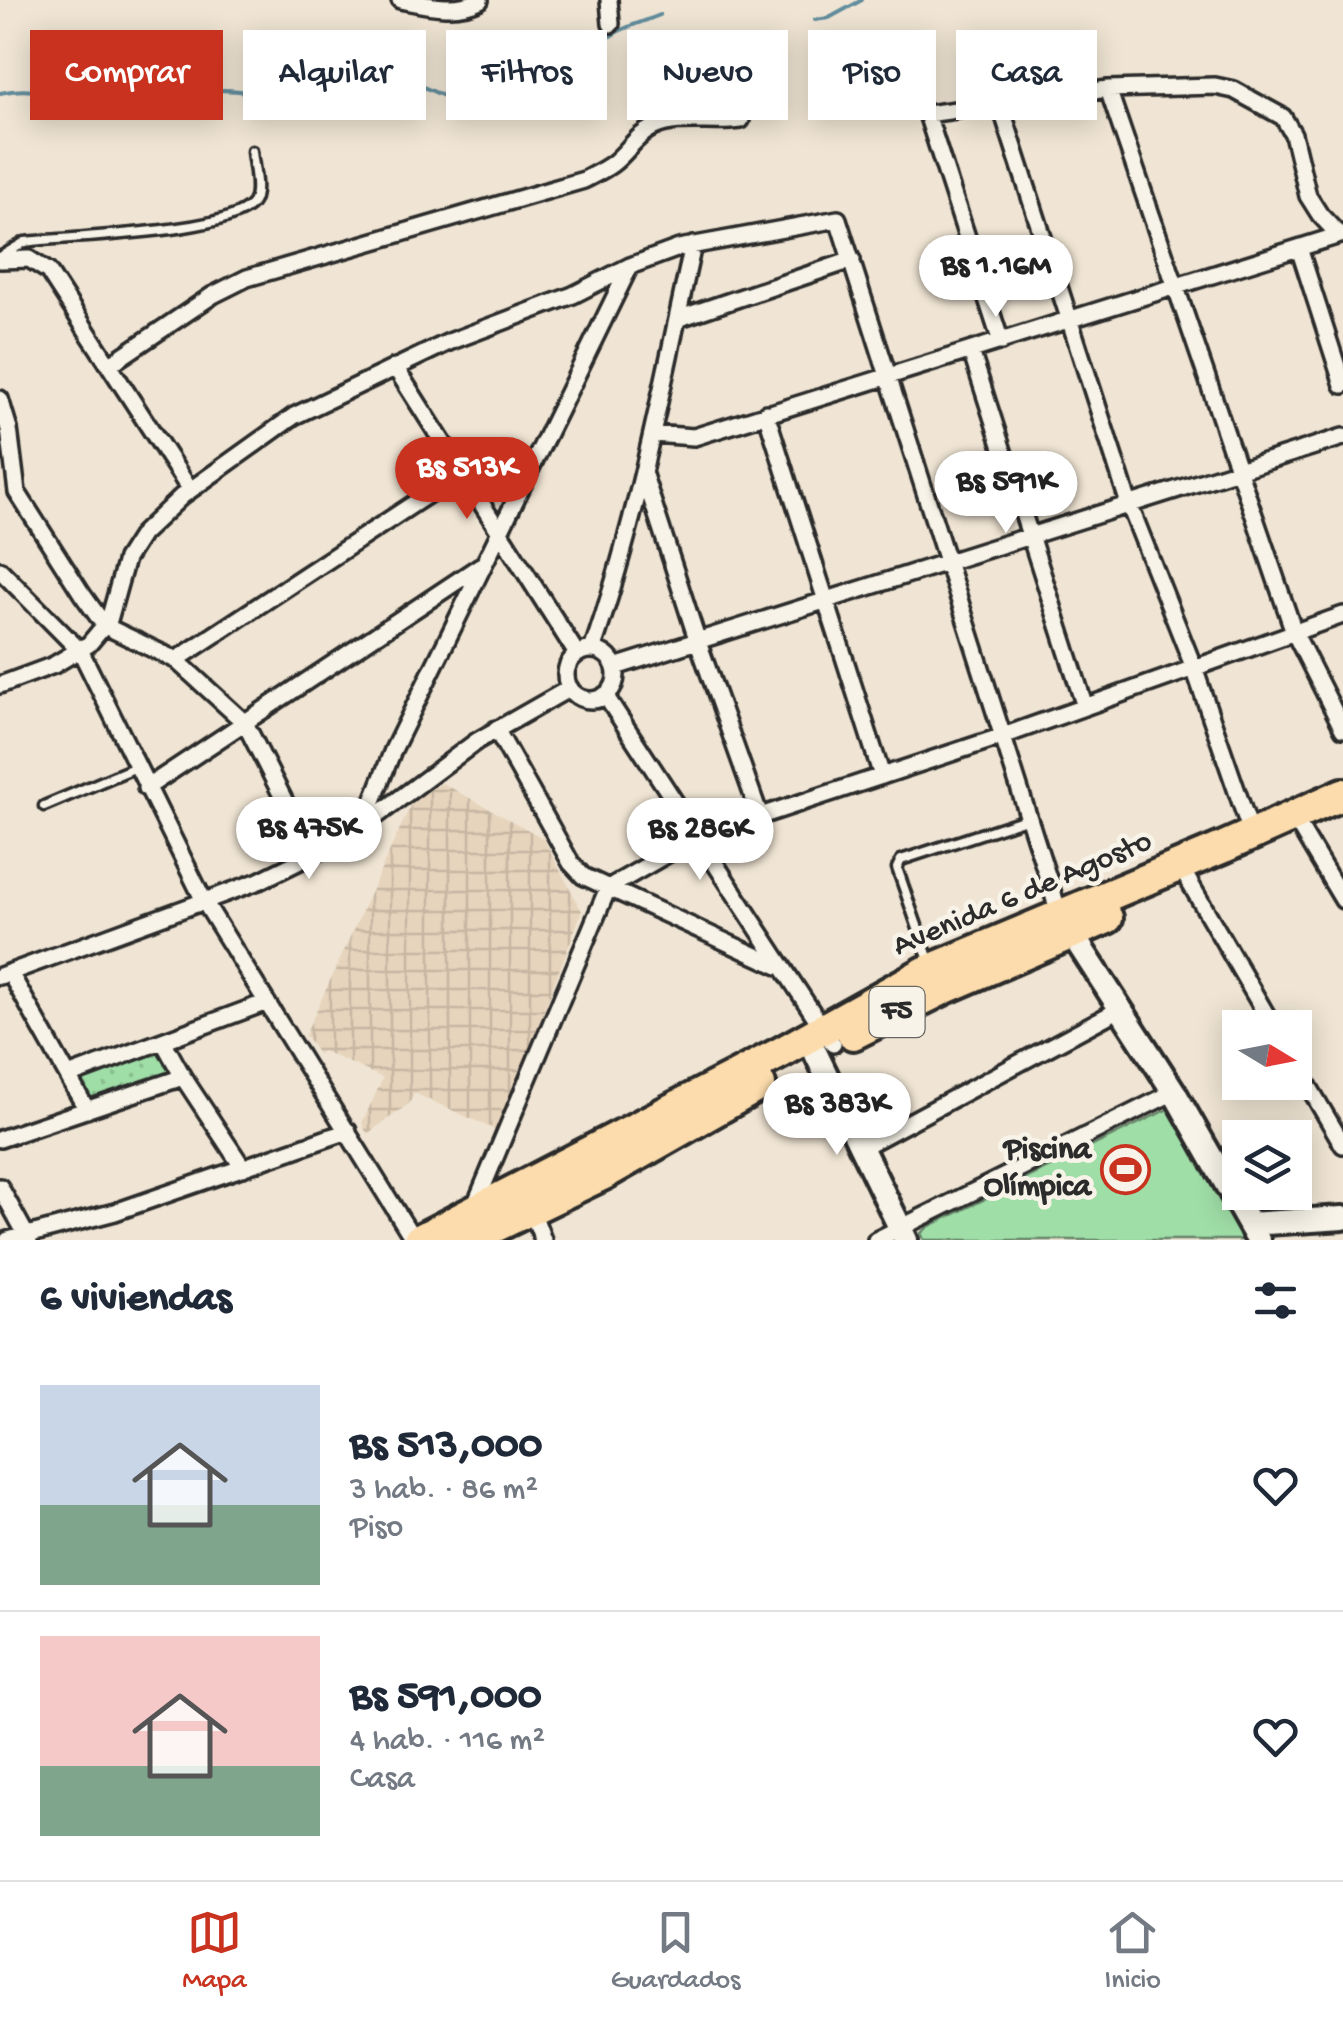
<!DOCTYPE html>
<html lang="es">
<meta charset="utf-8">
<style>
body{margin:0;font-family:"Gochi Hand",sans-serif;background:#f6f6f7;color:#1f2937;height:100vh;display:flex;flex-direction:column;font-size:38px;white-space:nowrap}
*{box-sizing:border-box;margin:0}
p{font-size:32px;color:#747a83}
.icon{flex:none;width:55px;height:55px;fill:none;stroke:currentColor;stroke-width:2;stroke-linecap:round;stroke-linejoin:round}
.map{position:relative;height:1240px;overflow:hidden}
.side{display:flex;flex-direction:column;background:#fff;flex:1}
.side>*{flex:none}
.guide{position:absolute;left:30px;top:30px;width:1285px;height:90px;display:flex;gap:20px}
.needle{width:65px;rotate:100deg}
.tools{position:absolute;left:1222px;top:1010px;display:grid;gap:20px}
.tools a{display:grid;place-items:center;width:90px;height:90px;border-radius:0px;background:#fff;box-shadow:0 5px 25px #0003;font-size:50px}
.price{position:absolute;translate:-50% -85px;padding:0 22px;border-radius:35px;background:#fff;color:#222;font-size:32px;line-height:65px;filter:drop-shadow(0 2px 5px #0008)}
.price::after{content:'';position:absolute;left:50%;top:60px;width:30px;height:22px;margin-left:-15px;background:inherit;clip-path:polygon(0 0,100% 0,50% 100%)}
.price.selected{background:#c8321e;color:#fff}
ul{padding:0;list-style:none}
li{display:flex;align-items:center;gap:30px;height:250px;padding:0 40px}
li+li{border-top:2px solid #e0e1e3}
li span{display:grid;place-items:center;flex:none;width:280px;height:200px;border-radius:0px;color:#555}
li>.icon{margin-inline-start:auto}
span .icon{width:120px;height:120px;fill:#fffc;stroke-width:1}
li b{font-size:42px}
h2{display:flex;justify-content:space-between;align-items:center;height:120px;padding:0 40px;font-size:42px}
.tag{padding:0 35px;border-radius:0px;background:#fff;box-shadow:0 5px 25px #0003;font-size:35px;line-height:90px}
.tag.selected{background:#c8321e;color:#fff}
.tabs{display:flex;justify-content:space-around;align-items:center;height:140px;border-top:2px solid #e0e1e3;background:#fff;font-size:28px;color:#747a83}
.tabs a{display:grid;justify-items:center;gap:5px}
.tabs .selected{color:#c8321e}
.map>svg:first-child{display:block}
.industrial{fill:url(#industrial-grid)}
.park{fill:url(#park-dots);stroke:#658469;stroke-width:2.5}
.garden{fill:#9fdea7;stroke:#658469;stroke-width:2.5}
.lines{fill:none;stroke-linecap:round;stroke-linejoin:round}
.stream{stroke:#628d9c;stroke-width:4}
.lane-casing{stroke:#2b2b2b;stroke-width:15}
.street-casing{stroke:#2b2b2b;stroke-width:22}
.secondary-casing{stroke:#2b2b2b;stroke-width:30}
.highway-casing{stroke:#2b2b2b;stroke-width:38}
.lane{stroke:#f7f3e8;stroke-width:8}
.street{stroke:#f7f3e8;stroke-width:15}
.secondary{stroke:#f7f3e8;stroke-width:22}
.highway{stroke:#fcdcac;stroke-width:30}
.labels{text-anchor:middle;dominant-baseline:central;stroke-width:9;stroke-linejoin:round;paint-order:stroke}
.shield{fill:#f7f3e8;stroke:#686764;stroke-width:2.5}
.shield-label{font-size:30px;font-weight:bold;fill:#2b2b2b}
.street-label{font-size:32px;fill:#2b2b2b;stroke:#f7f3e8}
.poi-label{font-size:32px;font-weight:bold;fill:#2b2b2b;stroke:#f7f3e8;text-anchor:end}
</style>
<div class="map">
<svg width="1343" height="1240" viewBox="0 0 1343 1240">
<defs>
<pattern id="industrial-grid" width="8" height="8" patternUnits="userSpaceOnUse" patternTransform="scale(2.5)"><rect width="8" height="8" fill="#e7d4bc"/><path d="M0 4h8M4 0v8" fill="none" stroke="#c6b6a2"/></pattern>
<pattern id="park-dots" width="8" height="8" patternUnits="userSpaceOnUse" patternTransform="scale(2.5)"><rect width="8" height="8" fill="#9fdea7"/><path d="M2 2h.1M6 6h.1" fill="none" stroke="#89bf90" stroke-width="1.8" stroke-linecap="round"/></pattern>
</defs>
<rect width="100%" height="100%" fill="#f0e5d4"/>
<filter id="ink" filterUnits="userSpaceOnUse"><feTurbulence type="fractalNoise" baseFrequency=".01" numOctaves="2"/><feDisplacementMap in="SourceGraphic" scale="20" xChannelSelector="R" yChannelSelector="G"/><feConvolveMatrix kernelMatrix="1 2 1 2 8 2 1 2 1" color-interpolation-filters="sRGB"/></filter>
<g filter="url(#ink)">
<path class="industrial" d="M442 783 543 838 582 911 498 1131 414 1093 409 1104 367 1134 362 1123 383 1078 323 1051 318 1054 305 1035 414 798Z"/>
<path class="park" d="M159 1052 171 1073 92 1100 81 1081Z"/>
<path class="garden" d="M1168 1109 1174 1111 1243 1240H924L921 1233 928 1227Z"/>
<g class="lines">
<path class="stream" d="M815 20 829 18 862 0
M0 93C58 79 94 124 139 119 165 117 184 95 209 91 235 87 260 96 285 95 318 93 349 78 382 78 413 77 427 91 454 100 479 109 511 110 536 100 570 86 586 50 617 32 630 25 646 21 660 15"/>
<defs>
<path id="lane" d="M0 257 25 242C69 236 227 234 252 204 261 193 253 165 252 151
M44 806 136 767
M930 963 897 868 901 860 1029 818"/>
<path id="street" d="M400 0C426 5 456 13 480 0
M609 0 611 24
M1108 89 1294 632 1343 729
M1000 104 1129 504 1194 668 1252 835
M1299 248 1343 385
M0 260 29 259 48 271 190 490
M677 319 852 260
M1001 342 927 114 1108 89 1215 86 1234 90 1283 117 1293 134 1308 196 1320 215 1339 235
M971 351 1085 707
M109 365 213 295 247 278 584 180C593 175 604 170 612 164 627 153 636 135 654 127 677 116 714 124 741 120
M395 367 577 654
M0 399 9 429 17 492 82 594 105 626 176 660 462 472
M766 413 882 776
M652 434 694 437 1343 234
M643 472 698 642 760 816
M0 570 81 652 204 901 414 1240
M592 650C638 518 663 381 693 245
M566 675a25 25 0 1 1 50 0a25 25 0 1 1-50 0Z
M176 660 245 723 312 855
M615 667 1343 437
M0 685 54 665 89 644 109 620 126 559 142 534 182 496 294 416 449 342 573 295 630 266 679 248 838 219 1060 916
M605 695 833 1044
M496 729 571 863 583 876 778 966
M146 788 480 566
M1293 816 1343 900
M363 826 393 750 630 266
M1180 866 1274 1028
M10 973 87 1110
M0 976 259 881 312 855 363 826 477 741 570 688
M163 1041 183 1077
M1295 1063 1343 1145
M68 1076 267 1002
M0 1139 183 1077 243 1168
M861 1148 1120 1009
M0 1187 29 1240
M473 1210 608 888 697 837 1003 736 1343 615
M532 1211 543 1240
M8 1240 115 1212 348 1131
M876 1240 1174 1092"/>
<path id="secondary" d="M1065 923 1174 1092 1258 1240
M816 1054 906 1240
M1249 1224 1343 1218"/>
<path id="highway" d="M853 1034 945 988 1107 918
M419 1240 782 1052 925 972 1224 847 1343 794
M467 1240 604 1174 760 1085"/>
</defs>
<use href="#lane" class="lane-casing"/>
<use href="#street" class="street-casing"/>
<use href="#secondary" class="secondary-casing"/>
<use href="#highway" class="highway-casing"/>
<use href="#lane" class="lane"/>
<use href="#street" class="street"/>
<use href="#secondary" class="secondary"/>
<use href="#highway" class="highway"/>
</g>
</g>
<defs>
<symbol id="stadium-ring" viewBox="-11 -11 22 22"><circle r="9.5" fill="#f7f3e8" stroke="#c8321e" stroke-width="1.5"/><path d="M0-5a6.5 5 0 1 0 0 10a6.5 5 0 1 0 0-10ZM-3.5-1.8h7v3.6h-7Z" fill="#c8321e"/></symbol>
</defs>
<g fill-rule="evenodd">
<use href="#stadium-ring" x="1098" y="1142" width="55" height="55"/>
</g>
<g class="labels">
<rect class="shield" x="869.5" y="987" width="55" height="50" rx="8"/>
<g class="shield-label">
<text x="897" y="1012">F5</text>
</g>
<g class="street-label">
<text transform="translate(1023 895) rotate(-23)">Avenida 6 de Agosto</text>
</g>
<g class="poi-label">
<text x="1091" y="1151">Piscina<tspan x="1091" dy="37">Olímpica</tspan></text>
</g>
</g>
</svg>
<div class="tools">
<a><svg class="needle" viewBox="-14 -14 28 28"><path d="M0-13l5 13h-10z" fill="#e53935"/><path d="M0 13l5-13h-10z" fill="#747a83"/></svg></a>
<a><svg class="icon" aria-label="layers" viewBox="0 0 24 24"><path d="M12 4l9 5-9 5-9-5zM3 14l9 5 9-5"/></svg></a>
</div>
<b class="price" style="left:996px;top:320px">Bs 1.16M</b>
<b class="price selected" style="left:467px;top:522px">Bs 513K</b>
<b class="price" style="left:1006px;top:536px">Bs 591K</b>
<b class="price" style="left:309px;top:882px">Bs 475K</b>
<b class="price" style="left:700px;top:883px">Bs 286K</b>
<b class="price" style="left:837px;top:1158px">Bs 383K</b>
<div class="guide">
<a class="tag selected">Comprar</a>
<a class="tag">Alquilar</a>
<a class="tag">Filtros</a>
<a class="tag">Nuevo</a>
<a class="tag">Piso</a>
<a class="tag">Casa</a>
</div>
</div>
<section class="side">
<h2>6 viviendas<svg class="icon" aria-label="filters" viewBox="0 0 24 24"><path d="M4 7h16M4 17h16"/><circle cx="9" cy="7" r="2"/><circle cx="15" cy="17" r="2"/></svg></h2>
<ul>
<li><span style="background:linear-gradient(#c9d6e8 60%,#7fa58c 0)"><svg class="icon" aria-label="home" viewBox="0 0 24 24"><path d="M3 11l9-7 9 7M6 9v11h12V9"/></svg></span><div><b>Bs 513,000</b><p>3 hab. · 86 m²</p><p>Piso</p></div><svg class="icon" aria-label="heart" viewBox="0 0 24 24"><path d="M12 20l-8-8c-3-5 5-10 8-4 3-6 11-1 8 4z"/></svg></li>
<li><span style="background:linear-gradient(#f6c9c9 65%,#7fa58c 0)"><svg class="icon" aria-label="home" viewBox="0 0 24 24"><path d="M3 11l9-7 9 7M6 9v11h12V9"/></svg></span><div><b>Bs 591,000</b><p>4 hab. · 116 m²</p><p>Casa</p></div><svg class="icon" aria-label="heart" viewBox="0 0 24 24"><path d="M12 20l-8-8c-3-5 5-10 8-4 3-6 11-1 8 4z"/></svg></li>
</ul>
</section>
<nav class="tabs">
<a class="selected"><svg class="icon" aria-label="map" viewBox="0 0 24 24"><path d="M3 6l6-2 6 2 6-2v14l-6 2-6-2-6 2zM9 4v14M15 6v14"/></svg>Mapa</a>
<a><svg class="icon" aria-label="saved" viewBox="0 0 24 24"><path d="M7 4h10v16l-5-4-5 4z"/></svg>Guardados</a>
<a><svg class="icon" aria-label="home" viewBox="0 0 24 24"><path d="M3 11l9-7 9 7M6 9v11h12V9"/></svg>Inicio</a>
</nav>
